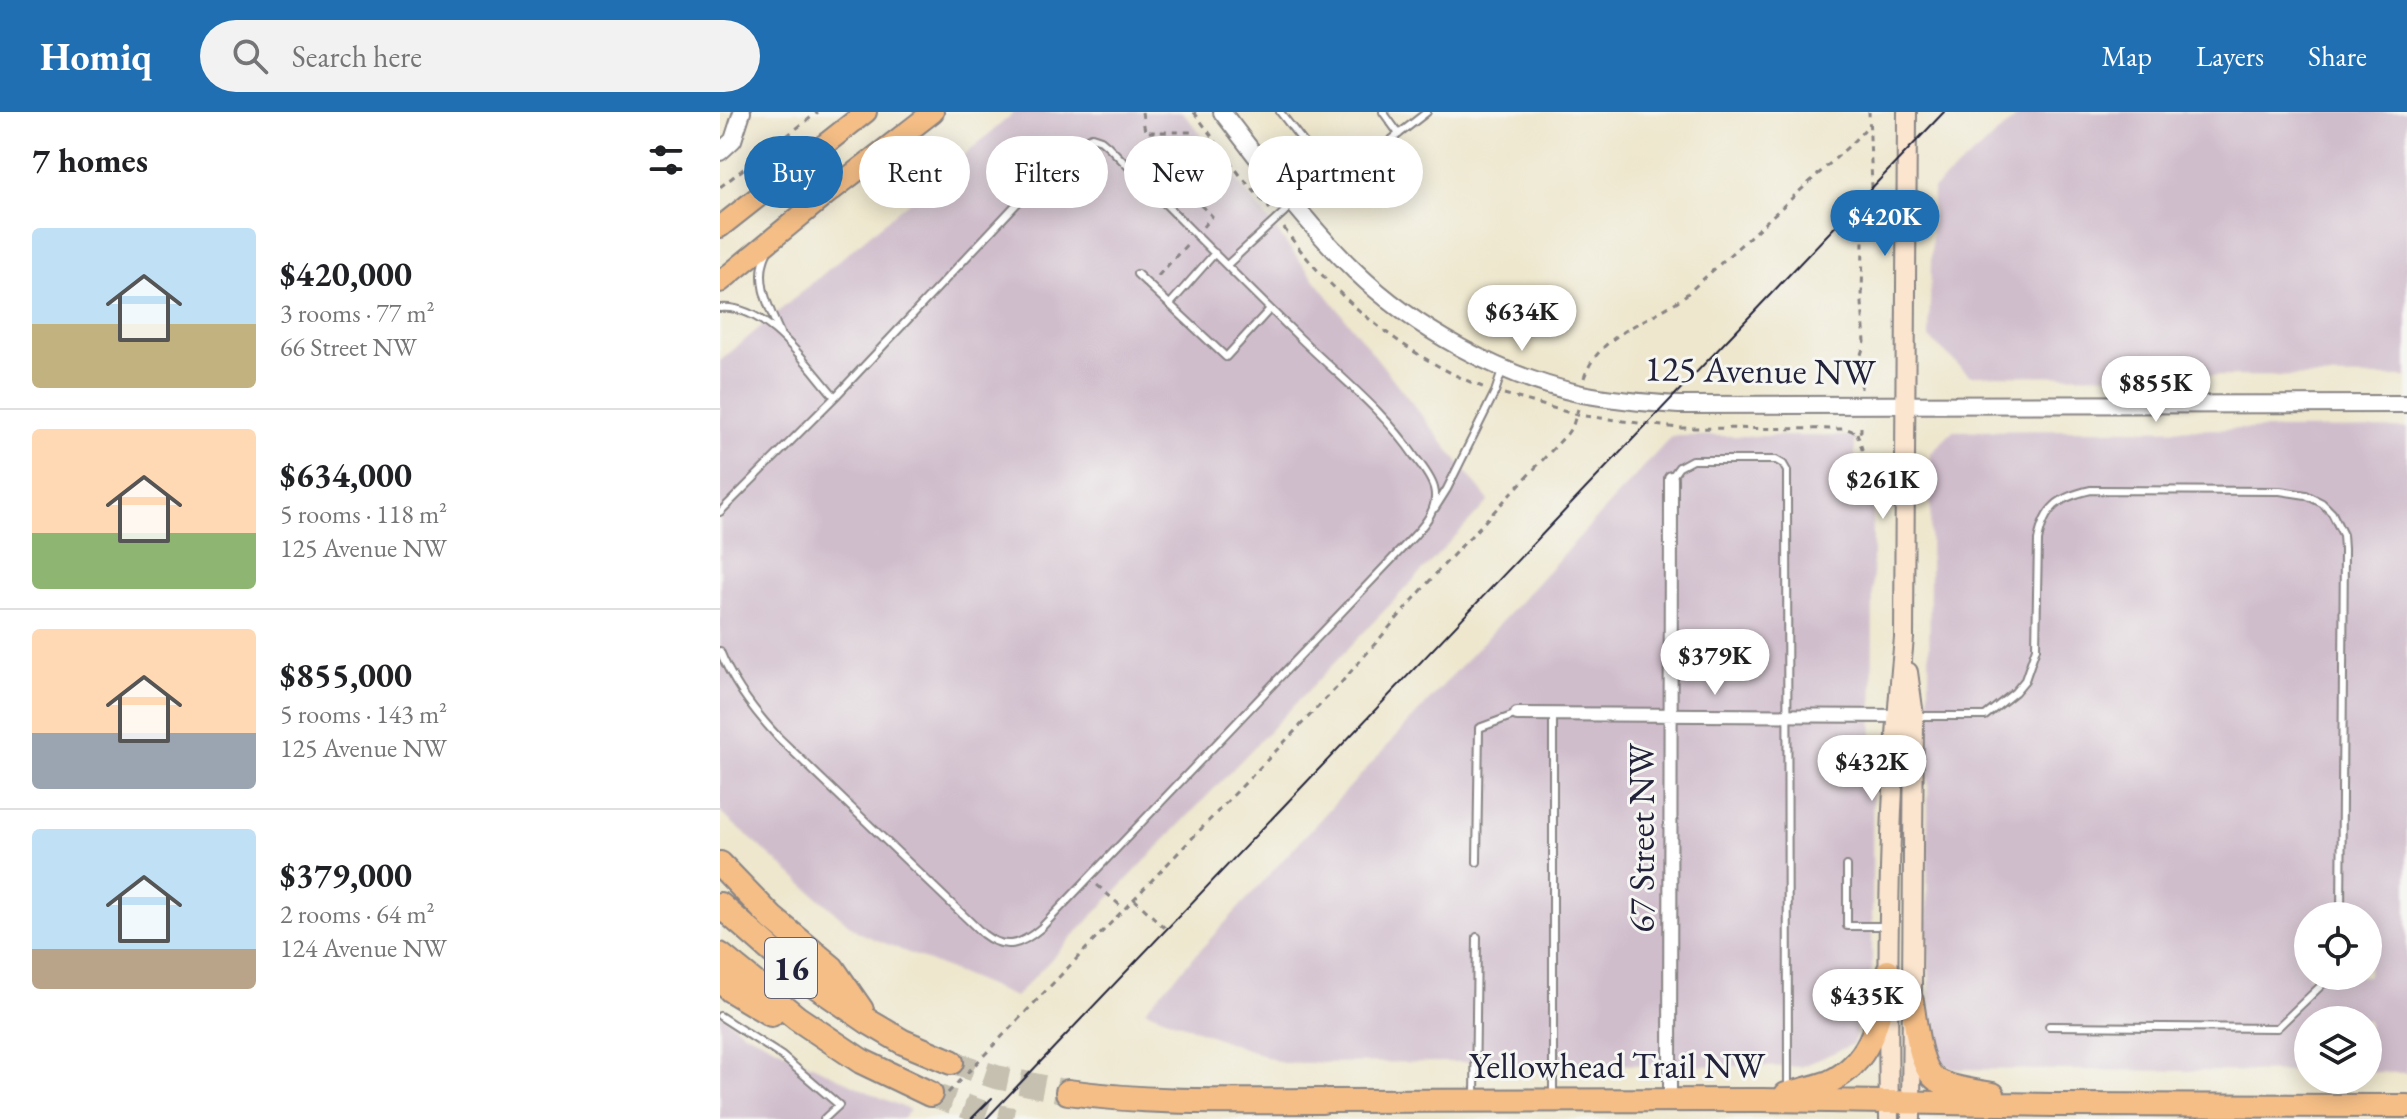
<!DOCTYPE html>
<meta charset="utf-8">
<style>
body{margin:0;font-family:"EB Garamond",serif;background:#f2f2f2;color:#202124;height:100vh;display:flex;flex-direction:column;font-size:30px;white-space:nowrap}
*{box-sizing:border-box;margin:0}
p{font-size:26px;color:#757577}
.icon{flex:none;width:44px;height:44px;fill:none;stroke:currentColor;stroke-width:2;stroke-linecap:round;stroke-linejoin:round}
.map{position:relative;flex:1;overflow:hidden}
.drawer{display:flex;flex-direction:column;background:#fff;width:720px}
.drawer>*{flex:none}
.hud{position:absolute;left:24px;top:24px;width:760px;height:72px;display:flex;gap:16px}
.fabs{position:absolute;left:1574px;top:790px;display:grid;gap:16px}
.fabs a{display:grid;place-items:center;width:88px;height:88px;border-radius:50%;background:#fff;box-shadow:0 4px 20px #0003;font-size:40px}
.price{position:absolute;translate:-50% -68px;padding:0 18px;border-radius:28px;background:#fff;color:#222;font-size:26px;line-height:52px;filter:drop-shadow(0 2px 4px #0008)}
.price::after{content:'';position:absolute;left:50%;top:48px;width:24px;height:18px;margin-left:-12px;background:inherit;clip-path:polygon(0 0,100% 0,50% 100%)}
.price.current{background:#1f6fb2;color:#fff}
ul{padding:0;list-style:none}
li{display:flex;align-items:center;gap:24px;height:200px;padding:0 32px}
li+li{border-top:2px solid #e0e0e0}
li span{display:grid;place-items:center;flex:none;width:224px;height:160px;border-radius:8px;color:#555}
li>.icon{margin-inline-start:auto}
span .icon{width:96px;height:96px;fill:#fffc;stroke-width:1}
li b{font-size:34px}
h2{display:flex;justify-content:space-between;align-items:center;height:96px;padding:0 32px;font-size:34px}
.pill{padding:0 28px;border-radius:36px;background:#fff;box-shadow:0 4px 20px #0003;font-size:28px;line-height:72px}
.pill.current{background:#1f6fb2;color:#fff}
header{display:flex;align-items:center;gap:48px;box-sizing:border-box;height:112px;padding:0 40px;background:#1f6fb2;color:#fff}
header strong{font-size:38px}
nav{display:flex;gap:44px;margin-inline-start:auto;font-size:28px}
.search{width:560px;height:72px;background:#f2f2f2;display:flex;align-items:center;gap:20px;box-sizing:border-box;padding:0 28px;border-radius:44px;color:#757577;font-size:30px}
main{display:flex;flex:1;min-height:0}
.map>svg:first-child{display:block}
.industrial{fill:#d0bdcc;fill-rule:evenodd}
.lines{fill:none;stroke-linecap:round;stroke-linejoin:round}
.motorway-tunnel{stroke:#c5c0b0;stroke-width:24;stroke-dasharray:24 12;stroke-linecap:butt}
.service-casing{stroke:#888484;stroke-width:10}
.minor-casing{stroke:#888484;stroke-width:16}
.tertiary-casing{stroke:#888484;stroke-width:20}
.secondary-casing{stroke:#888484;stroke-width:22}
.primary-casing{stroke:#888484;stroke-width:24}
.trunk-casing{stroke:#888484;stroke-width:26}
.motorway-casing{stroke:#888484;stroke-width:28}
.path{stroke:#888484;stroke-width:3;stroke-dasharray:6 6;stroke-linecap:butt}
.service{stroke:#fff;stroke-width:6}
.minor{stroke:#fff;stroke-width:12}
.tertiary{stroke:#fff;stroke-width:16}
.secondary{stroke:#fbe5cf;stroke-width:18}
.primary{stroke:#f5be86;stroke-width:20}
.trunk{stroke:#f5be86;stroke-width:22}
.motorway{stroke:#f5be86;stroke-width:24}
.tram{stroke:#22223b;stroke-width:2}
.labels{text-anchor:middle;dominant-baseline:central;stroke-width:6;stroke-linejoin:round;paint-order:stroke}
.shield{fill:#f6f6f2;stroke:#626272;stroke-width:2}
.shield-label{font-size:34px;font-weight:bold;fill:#22223b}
.street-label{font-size:36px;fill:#22223b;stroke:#f6f6f2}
</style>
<header>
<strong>Homiq</strong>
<div class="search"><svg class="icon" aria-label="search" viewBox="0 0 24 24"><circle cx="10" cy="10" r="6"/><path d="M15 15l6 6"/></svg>Search here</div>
<nav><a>Map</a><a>Layers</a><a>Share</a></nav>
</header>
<main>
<section class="drawer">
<h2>7 homes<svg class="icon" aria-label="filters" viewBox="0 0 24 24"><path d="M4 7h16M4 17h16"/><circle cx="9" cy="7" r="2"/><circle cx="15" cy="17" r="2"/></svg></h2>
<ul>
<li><span style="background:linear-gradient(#bfe0f5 60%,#c2b280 0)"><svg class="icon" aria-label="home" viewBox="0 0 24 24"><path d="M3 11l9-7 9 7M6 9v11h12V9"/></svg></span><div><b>$420,000</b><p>3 rooms · 77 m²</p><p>66 Street NW</p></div></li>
<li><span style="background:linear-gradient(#ffd9b3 65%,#8fb573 0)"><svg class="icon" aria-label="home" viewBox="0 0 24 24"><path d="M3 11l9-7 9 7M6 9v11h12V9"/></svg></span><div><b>$634,000</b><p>5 rooms · 118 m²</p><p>125 Avenue NW</p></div></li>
<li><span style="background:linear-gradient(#ffd9b3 65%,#9aa5b1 0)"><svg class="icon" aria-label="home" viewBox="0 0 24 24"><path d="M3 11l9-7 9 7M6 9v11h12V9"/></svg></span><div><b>$855,000</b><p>5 rooms · 143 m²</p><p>125 Avenue NW</p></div></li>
<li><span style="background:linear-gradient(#bfe0f5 75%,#b9a48a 0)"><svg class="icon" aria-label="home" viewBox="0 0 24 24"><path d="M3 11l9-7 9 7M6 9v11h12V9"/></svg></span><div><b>$379,000</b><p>2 rooms · 64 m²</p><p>124 Avenue NW</p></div></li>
</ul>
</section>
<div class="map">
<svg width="1687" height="1007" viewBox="0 0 1687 1007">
<rect width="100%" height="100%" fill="#f6f6f2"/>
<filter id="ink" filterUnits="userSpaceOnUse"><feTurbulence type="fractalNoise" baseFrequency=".0125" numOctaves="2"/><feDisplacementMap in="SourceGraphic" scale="16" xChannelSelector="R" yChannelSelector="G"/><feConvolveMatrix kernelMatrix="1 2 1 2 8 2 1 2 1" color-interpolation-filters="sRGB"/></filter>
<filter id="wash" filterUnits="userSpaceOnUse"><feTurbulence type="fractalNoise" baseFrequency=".006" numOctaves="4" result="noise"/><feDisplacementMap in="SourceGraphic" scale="32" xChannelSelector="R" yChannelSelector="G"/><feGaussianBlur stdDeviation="1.8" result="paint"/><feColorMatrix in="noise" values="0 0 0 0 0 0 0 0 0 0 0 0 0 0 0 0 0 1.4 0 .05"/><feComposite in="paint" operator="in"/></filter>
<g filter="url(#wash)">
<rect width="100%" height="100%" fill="#eee7cd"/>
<path class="industrial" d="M295 0H463L769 389 295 885 138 820 0 700V249Z
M1303 0H1687V265L1249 263 1209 226 1213 77Z
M1687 316V961L1648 960V908H1588V960L1233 957 1214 945 1207 818 1211 341 1233 319ZM1588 804H1648V864H1588Z
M952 324H1135V390H1153L1152 856 1133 932 1081 955 739 950 562 951 425 898Z
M0 901 22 919 150 981 190 998 182 1007H0Z"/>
</g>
<g filter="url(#ink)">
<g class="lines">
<path class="motorway-tunnel" d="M231 950 276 965 348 980
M210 982 267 1002 293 1007"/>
<defs>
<path id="service" d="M560 0 613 68
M663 0 679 22
M47 141C34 168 49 196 60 221
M507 153 574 91 648 46 707 0
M417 162 506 245 550 197
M450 192 495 141
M0 196C47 192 87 253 115 285
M951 366 959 355 972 348H1056L1063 352 1067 359 1068 978
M715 396 727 377 775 280 782 259
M0 400 115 285 353 32 372 25 381 28 388 34C452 99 516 164 581 227 620 265 664 299 695 345 702 354 711 365 714 376 719 395 706 411 694 424L321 816C301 833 285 839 263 822L58 625C34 599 13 572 0 539
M1197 604H1265L1295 580 1305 568 1316 536 1318 429C1324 395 1339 385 1371 378L1560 379 1586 383 1602 391 1612 401 1623 423 1624 437 1621 804
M757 750 759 616 797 602
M1127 754V814H1167
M0 904 62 944 119 993 104 1007
M1329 914 1557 916 1611 864
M833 982V602
M755 985 757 825"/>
<path id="minor" d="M797 602 1183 604
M950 990 951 366"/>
<path id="tertiary" d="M502 0C544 54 585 111 635 159 694 216 781 265 862 282 894 288 927 291 959 293L1687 292
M0 40 13 28 22 0"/>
<path id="secondary" d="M1188 560 1194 604 1191 1007
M1169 1007C1167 847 1168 685 1184 526L1187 0"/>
<path id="primary" d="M0 115 146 0
M0 170 107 82 213 0"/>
<path id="trunk" d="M1192 889C1196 910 1198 956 1217 968 1233 977 1256 979 1273 982
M1066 982C1080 978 1096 975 1109 970 1155 948 1159 903 1168 859
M602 989 1042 988 1334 993 1687 994"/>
<path id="motorway" d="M0 752 52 806 112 856 141 898
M0 793 76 860 149 910 183 930 231 950
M0 843 77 906 141 949 210 982
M0 867 11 878 51 902
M348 980C432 992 518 989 602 989"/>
</defs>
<use href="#service" class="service-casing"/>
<use href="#minor" class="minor-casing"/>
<use href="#tertiary" class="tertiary-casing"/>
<use href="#secondary" class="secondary-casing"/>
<use href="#primary" class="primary-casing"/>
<use href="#trunk" class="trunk-casing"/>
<use href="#motorway" class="motorway-casing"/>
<path class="path" d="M422 0 425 20H472V85L492 104 482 116
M474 0 520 63 550 97
M0 75 98 0
M564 116C610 183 689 247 765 276
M438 164 469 130
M864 266C880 219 932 210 967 182L1129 34 1149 13
M1141 277V255L1138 252 1145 230 1142 191 1143 127 1152 75 1149 0
M784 282 857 303 958 316 1127 317 1137 321 1141 319V309
M1137 321 1142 337V379
M377 773 404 797
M414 787 446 817
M247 961 620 572 720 457 847 322 853 313 858 297
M228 981 242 966"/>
<use href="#service" class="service"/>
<use href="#minor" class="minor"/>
<use href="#tertiary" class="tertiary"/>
<use href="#secondary" class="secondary"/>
<use href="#primary" class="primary"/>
<use href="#trunk" class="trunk"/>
<use href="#motorway" class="motorway"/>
<path class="tram" d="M251 1007 272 986
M266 1007 1224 0"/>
</g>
</g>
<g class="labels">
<rect class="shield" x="45" y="826" width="52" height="60" rx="6"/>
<g class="shield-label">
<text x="71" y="856">16</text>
</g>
<g class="street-label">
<text transform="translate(1040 258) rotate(1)">125 Avenue NW</text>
<text transform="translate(921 726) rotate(-90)">67 Street NW</text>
<text x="897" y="953">Yellowhead Trail NW</text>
</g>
</g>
</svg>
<div class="fabs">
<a><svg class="icon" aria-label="locate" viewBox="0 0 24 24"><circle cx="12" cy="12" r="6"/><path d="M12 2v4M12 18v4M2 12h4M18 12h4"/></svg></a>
<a><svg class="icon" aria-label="layers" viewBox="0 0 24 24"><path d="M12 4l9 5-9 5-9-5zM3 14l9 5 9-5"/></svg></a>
</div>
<b class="price current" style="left:1165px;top:146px">$420K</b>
<b class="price" style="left:802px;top:241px">$634K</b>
<b class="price" style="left:1436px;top:312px">$855K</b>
<b class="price" style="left:1163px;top:409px">$261K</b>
<b class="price" style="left:995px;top:585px">$379K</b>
<b class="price" style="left:1152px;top:691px">$432K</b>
<b class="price" style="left:1147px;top:925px">$435K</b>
<div class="hud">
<a class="pill current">Buy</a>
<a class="pill">Rent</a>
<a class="pill">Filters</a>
<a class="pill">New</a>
<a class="pill">Apartment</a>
</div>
</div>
</main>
